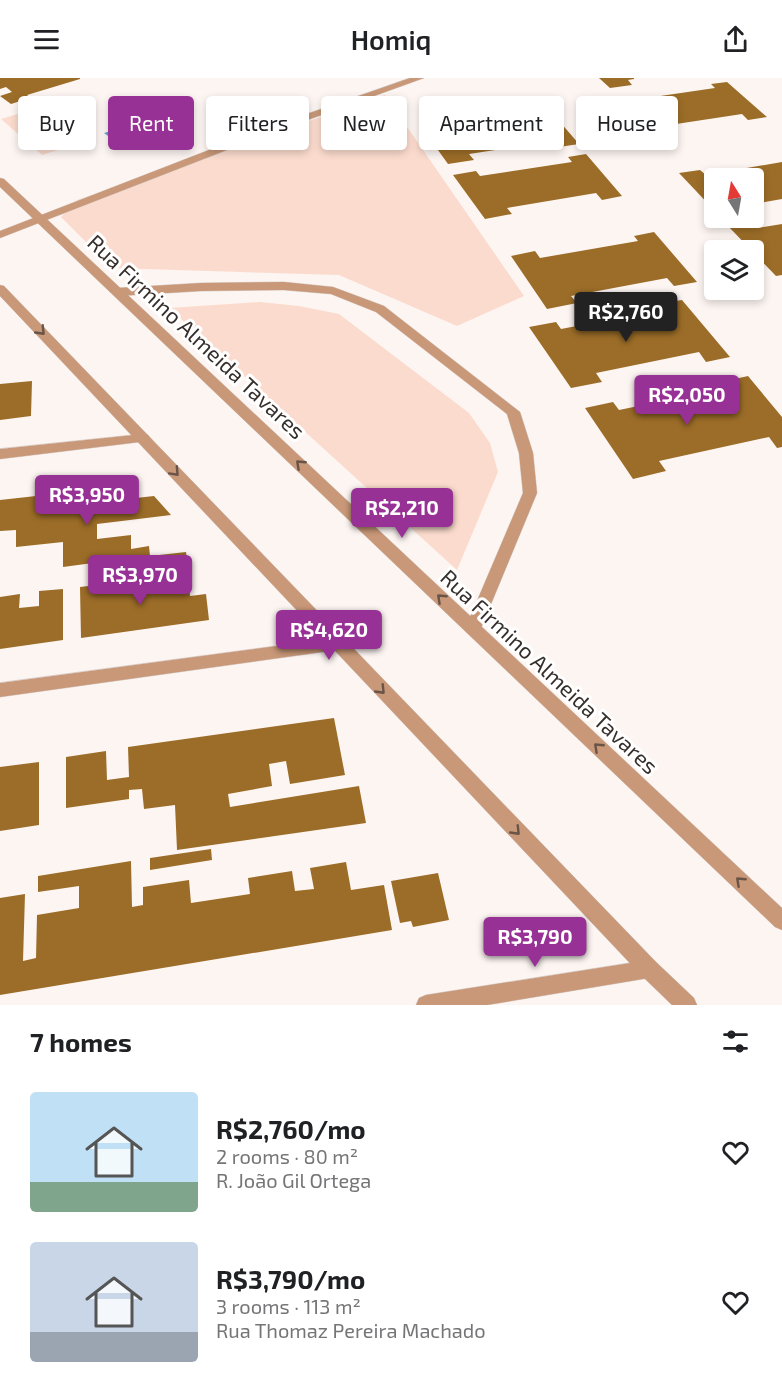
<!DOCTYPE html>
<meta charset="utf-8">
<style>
body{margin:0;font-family:"Exo 2",sans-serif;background:#f6f6f6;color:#202124;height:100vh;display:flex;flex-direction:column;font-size:22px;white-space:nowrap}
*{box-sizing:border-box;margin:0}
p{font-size:20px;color:#757577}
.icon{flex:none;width:33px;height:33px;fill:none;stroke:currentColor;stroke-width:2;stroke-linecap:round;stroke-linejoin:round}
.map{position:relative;height:927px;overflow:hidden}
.sheet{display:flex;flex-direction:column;background:#fff;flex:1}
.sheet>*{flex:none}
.hud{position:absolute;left:18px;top:18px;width:747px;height:54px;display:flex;gap:12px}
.needle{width:39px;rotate:349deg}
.tools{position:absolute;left:704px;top:90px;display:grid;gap:12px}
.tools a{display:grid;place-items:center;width:60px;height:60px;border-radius:6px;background:#fff;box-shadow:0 3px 9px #0003;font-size:30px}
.price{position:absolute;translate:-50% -51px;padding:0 14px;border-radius:6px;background:#983195;color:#fff;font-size:20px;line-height:39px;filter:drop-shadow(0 2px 3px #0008)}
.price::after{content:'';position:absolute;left:50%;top:36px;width:18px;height:14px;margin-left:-9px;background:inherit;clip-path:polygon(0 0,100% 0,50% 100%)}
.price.selected{background:#222;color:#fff}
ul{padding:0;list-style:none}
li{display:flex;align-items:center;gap:18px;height:150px;padding:0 30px}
li span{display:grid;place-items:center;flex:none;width:168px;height:120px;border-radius:6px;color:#555}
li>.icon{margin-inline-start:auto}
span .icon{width:72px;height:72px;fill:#fffc;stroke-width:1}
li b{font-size:26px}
h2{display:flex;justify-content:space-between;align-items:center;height:72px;padding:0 30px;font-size:26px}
.pill{padding:0 21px;border-radius:6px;background:#fff;box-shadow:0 3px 9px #0003;font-size:21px;line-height:54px}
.pill.selected{background:#983195;color:#fff}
header{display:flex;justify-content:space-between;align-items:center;height:78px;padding:0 30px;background:#fff;font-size:27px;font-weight:600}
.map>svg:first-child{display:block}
.green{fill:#fbdbcd}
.water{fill:#5aa7d6}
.building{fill:#9c6d28}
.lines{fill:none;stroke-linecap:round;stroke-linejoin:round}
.minor-casing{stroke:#d9d1ce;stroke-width:1}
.tertiary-casing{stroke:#d9d1ce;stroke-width:1}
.minor{fill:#c89878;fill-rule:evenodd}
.tertiary{fill:#c89878;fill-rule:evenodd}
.oneway{stroke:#695447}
.labels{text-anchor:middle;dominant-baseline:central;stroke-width:6;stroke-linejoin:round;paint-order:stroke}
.street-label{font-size:22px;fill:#362f2c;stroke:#fff}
</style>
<header><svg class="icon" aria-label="menu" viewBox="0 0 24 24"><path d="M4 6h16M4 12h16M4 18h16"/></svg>Homiq<svg class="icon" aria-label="share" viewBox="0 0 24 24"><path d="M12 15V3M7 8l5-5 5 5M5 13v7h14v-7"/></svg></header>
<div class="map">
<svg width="782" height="927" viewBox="0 0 782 927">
<rect width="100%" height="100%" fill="#fdf5f2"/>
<path class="green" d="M385 17 524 218 457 248 339 197 112 190 61 139 77 122Z
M48 27 90 62 42 77 1 41Z
M260 224 299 228 339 236 469 335 490 365 498 394 457 492 169 230Z"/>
<path class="water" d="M140 44 150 52 115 63 104 55Z"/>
<path class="building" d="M0 0H80V1L27 17 30 20 11 26 0 18 12 14 6 9 0 11Z
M599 0H634V1L628 2 632 7 610 10Z
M727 4 767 39 748 42 742 36 663 48 668 54 644 58 609 21 629 18 633 22 715 10 711 6Z
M547 29 579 66 559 69 554 63 469 76 474 82 448 86 420 47 442 43 446 48 532 35 529 31Z
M586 76 622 118 602 122 596 115 507 130 512 136 485 141 453 97 476 93 480 98 572 84 568 79Z
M782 84V121L753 126V100H714V132L679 95 700 92 706 97Z
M751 144 757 150 782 146V197L776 198 728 148Z
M654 154 697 204 674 208 667 200 571 218 577 225 547 231 511 178 535 173 540 180 638 163 634 158Z
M682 222 730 279 706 284 699 274 596 295 602 304 571 310 529 249 556 244 561 251 666 231 661 225Z
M748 298 782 339V369L777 370 769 359 659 383 666 393 633 401 585 330 613 324 619 332 731 309 726 303Z
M32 303 31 338 0 342V306Z
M135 407 136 420 154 418 171 437 97 446V461L131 457V471L149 468 150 478 186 474 188 487 130 495V480L63 489V464L16 469V452L0 453V422Z
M188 496 190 518 206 516 209 542 81 560 80 509Z
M63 511V562L0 571V519L20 516 19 530 39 528V513Z
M334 640 345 697 290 706 286 683 269 686 272 708 228 716 230 729 359 708 366 745 177 772 175 727 144 731 142 711 129 712V721L66 730V679L106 673 107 702 129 699 128 669Z
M39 684V747L0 753V689Z
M211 771 212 782 150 792V780Z
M131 783 132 829 143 827V809L189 802 191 825 250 816 248 800 292 793 295 813 314 811 310 790 346 784 351 812 384 807 392 852 0 917V820L25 816 23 883 36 880 37 837 79 830V808L38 814V798Z
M438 795 449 842 413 849 411 843 400 845 391 803Z"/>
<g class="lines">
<defs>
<path id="minor" d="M410 0H424L266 57 0 160V153L258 53Z
M284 204 333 209 384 228 520 334 533 375 537 415 479 555H467L465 551 523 415 519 375 507 336 376 234 331 216 284 212 201 213 117 218 111 214 117 210 201 205Z
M143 356 148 357 150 360 148 363 0 381V371Z
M337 560 343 562 345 566 343 570 337 572 0 619V605Z
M649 882 656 884 659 891 656 898 649 900 487 927H416L419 920 426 917Z"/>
<path id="tertiary" d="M0 100 4 101 782 830V852L775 849 0 109Z
M0 207 4 208 656 884 694 920 697 927H672L642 898 0 218Z"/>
</defs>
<use href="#minor" class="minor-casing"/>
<use href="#tertiary" class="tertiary-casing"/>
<use href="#minor" class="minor"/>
<use href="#tertiary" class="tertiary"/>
</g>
<defs><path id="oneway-chevron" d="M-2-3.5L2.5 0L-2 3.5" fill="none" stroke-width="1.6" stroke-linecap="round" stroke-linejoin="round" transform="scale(1.5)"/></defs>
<g class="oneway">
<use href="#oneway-chevron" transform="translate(41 253) rotate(46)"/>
<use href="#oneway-chevron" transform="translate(300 386) rotate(-137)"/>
<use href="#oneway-chevron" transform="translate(175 394) rotate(47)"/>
<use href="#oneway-chevron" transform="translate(441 520) rotate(-137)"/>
<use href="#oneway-chevron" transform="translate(381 612) rotate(46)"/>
<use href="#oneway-chevron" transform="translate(598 669) rotate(-137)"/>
<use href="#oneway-chevron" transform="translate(516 753) rotate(46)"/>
<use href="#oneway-chevron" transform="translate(740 803) rotate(-137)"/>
</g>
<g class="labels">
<g class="street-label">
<text transform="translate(197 258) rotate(43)">Rua Firmino Almeida Tavares</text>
<text transform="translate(550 593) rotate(43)">Rua Firmino Almeida Tavares</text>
</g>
</g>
</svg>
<div class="tools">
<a><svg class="needle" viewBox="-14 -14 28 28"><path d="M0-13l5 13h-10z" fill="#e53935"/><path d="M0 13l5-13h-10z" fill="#757577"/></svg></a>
<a><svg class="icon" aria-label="layers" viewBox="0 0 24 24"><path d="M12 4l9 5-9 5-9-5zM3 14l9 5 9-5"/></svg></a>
</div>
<b class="price selected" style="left:626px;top:265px">R$2,760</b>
<b class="price" style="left:687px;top:348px">R$2,050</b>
<b class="price" style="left:87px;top:448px">R$3,950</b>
<b class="price" style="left:402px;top:461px">R$2,210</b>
<b class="price" style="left:140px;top:528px">R$3,970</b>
<b class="price" style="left:329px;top:583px">R$4,620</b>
<b class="price" style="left:535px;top:890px">R$3,790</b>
<div class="hud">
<a class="pill">Buy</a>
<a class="pill selected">Rent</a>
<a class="pill">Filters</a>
<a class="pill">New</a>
<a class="pill">Apartment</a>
<a class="pill">House</a>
</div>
</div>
<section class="sheet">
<h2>7 homes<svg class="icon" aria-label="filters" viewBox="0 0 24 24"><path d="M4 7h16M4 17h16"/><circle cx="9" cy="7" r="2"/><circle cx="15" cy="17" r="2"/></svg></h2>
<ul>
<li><span style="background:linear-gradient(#bfe0f5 75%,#7fa58c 0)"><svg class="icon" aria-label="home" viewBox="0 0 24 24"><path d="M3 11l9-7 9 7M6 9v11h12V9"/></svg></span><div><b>R$2,760/mo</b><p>2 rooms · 80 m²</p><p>R. João Gil Ortega</p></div><svg class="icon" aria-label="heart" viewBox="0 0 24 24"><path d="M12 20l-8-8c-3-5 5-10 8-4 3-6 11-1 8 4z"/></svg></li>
<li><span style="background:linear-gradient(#c9d6e8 75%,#9aa5b1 0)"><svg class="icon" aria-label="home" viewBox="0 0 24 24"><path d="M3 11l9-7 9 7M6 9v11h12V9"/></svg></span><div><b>R$3,790/mo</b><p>3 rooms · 113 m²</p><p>Rua Thomaz Pereira Machado</p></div><svg class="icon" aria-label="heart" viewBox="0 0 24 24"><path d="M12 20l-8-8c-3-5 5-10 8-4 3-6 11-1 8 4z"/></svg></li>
</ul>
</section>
